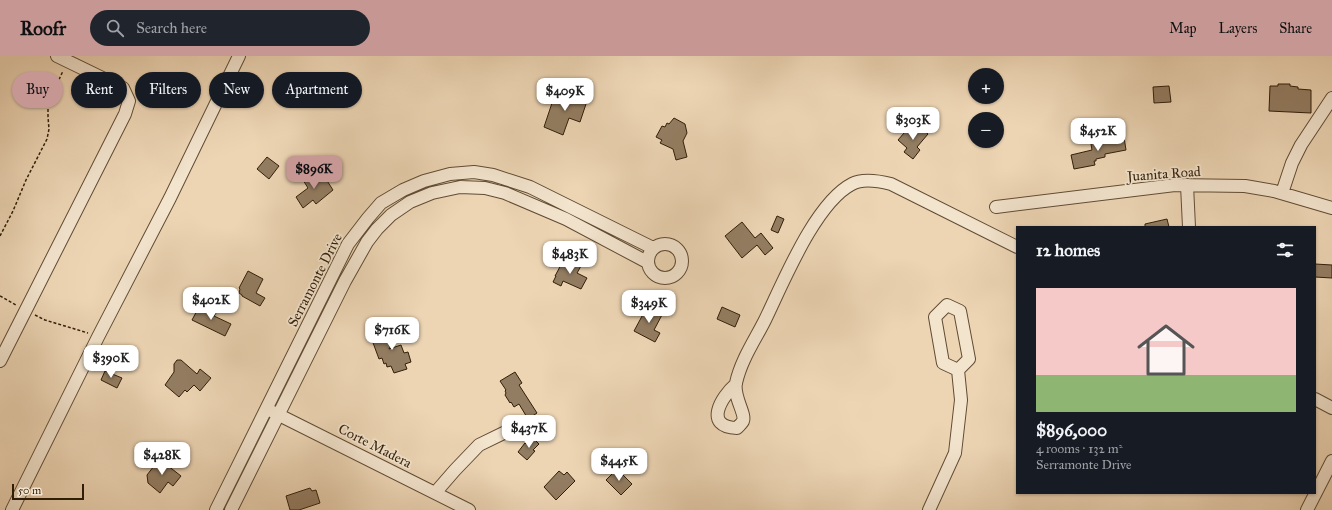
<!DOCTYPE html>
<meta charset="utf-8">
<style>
body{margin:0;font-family:"IM FELL Great Primer",serif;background:#20242c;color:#f1f3f6;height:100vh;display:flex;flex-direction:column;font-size:15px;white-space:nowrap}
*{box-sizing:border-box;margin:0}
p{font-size:13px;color:#9ea1a6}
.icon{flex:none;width:22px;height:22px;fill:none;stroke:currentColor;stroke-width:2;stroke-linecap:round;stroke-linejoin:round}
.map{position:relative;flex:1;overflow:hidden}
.details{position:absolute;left:1016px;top:170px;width:300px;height:268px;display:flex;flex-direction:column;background:#171b24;border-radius:0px;box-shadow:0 1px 3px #0004}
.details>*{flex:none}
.banner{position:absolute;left:12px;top:16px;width:380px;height:36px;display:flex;gap:8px}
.tools{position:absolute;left:968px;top:12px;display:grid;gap:8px}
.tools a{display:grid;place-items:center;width:36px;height:36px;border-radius:50%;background:#171b24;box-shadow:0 1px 3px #0004;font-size:20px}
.scale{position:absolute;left:12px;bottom:10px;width:72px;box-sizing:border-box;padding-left:4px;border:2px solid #311e09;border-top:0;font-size:11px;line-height:14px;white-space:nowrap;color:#311e09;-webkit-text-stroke:3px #f3e4ce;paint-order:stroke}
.price{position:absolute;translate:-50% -34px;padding:0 9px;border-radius:8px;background:#fff;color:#222;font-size:13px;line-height:26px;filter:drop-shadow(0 1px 2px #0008)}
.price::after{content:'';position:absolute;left:50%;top:24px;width:12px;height:9px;margin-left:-6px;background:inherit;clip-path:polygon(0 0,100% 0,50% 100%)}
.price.current{background:#c59692;color:#111}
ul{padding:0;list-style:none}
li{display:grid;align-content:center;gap:8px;height:212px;padding:0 20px}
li+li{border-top:1px solid #363941}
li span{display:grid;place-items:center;height:124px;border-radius:0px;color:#555}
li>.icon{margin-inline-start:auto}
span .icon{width:72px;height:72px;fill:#fffc;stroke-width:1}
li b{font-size:17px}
h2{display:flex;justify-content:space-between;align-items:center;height:48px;padding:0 20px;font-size:17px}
.chip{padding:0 14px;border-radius:18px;background:#171b24;box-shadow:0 1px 3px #0004;font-size:14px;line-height:36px}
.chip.current{background:#c59692;color:#111}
header{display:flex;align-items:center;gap:24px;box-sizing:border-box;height:56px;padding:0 20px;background:#c59692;color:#111}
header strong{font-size:19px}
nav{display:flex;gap:22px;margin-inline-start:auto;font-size:14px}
.search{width:280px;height:36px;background:#20242c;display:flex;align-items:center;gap:10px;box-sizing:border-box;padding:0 14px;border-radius:22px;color:#9ea1a6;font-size:15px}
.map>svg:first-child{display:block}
.building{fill:#937d62;stroke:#311e09}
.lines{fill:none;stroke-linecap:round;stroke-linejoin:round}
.minor-casing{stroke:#604c34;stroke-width:14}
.path{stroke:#311e09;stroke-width:1.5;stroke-dasharray:3 2;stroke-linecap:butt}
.minor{stroke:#f3e4ce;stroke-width:12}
.labels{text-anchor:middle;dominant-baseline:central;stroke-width:3.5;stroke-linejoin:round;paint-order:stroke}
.street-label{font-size:14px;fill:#311e09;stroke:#f3e4ce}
</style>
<header>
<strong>Roofr</strong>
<div class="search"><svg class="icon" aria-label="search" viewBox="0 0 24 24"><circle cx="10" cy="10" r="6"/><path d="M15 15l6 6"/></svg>Search here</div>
<nav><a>Map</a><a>Layers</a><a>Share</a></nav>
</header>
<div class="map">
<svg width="1332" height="454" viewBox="0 0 1332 454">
<rect width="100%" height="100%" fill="#edd5b4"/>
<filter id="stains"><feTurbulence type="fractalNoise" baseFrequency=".005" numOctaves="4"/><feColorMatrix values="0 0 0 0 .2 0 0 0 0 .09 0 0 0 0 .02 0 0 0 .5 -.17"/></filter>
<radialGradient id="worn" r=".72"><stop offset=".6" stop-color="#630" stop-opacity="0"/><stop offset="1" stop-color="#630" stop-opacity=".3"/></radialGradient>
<path class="building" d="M1278 28H1290V30L1298 31V33L1311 34V57L1269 55 1270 30H1278Z
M1169 30 1171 46 1154 47 1153 31Z
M564 33 571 36 570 38 587 45 580 66 569 62 563 79 544 71 553 44 557 38 561 40Z
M674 62 685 68 687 77 683 85 687 101 676 104 673 93 660 87 662 84 656 81 662 70 665 71 667 67 669 68Z
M911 69 919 75 921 72 928 78 917 91 920 94 913 103 904 96 907 92 898 84Z
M1101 80 1102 86 1124 81 1126 94 1105 98V101L1096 103V105H1094L1095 109 1074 113 1071 99 1092 94 1090 82Z
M267 101 279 110 269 123 257 113Z
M312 114 318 123 324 120 333 134 316 148 313 144 303 152 296 141 308 132 303 124 306 122 305 119Z
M777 160 784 163 778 177 771 174Z
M1167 163 1169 171H1145V168Z
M742 166 755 182 761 177 773 192 765 199 757 189 742 202 725 180Z
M569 204 581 210 577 217 587 222 581 233 563 225 561 230 553 226 556 220H555L562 207 567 209Z
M1315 208 1332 209V222L1315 221Z
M248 215 263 223 256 237 265 242 260 250 242 240V239L239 237 240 233 239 232Z
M200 249 216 257 214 260 231 268 225 280 192 264Z
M648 249 663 257 654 274 660 277 655 286 634 275Z
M722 251 740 259 735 271 717 263Z
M394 269 398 270 399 274 389 293 401 289 404 297 408 296 411 306 405 308 407 313 394 317 391 310 387 311 386 307 384 308 382 302 379 303 372 284 391 278 389 273 391 270Z
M177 304H181L197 318 200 313 211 322 200 335 194 329 187 336 185 334 179 341 165 329 174 316V308Z
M105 315 122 322 117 332 101 324Z
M515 316 522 327 519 329 537 357 528 363 519 348 514 351 511 346 510 347 505 339 506 337 505 335 506 334 500 325Z
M532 381 539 388 533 394 535 395 527 404 518 396 525 387 526 388Z
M158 402 181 420 173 430 168 426 160 437 148 427 147 419 154 410V407Z
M617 413 632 428 621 439 606 424Z
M559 415 564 419 567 416 575 425 556 444 544 431Z
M310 432 312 435 316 434 320 447 299 454H290L286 440Z"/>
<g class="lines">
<defs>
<path id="minor" d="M1187 129 1189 171
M1282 137 1292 107 1301 89 1332 42
M996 151 1175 129 1245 130 1274 135 1332 152
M648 205a17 17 0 1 1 34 0a17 17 0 1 1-34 0Z
M0 305 125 58 129 45 123 32 57 0
M736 328C721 341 703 371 737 372 739 370 742 367 743 365 746 358 733 340 736 327 741 304 755 284 765 264 783 227 815 147 852 128 863 122 879 125 891 128L1017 191
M1315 343 1332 352
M273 356 469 454
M435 437 455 414 479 389 518 370
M12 454 98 281 170 142 239 0
M216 454 348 188 368 162 381 147 403 134 424 125 450 118 474 116 493 119 530 131 653 192
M231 454 345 225 367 186 377 173 391 159 410 146 432 137 460 131 485 132 505 137 566 163 647 206
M929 454 955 397 961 344 958 314 969 303 960 255 947 249 935 261 943 307 958 314
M1307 454 1332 405"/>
</defs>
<use href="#minor" class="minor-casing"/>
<path class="path" d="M0 180 13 155 26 124 47 83 49 73 48 61V47L63 15
M0 240 16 249
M35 259 45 264 88 277"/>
<use href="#minor" class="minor"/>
</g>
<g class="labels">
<g class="street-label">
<text transform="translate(1164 118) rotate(-4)">Juanita Road</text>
<text transform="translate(315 224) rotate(-63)">Serramonte Drive</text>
<text transform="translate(375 390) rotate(27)">Corte Madera</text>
</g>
</g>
<rect width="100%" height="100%" filter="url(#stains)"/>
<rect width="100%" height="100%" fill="url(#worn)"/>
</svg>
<div class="tools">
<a>+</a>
<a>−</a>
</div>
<div class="scale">50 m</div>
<b class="price" style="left:565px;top:56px">$409K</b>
<b class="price" style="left:913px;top:85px">$303K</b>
<b class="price" style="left:1098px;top:96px">$452K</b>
<b class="price current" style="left:314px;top:134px">$896K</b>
<b class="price" style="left:570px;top:219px">$483K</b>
<b class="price" style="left:211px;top:265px">$402K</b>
<b class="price" style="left:649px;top:268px">$349K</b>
<b class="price" style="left:392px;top:295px">$716K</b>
<b class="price" style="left:111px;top:323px">$390K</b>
<b class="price" style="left:529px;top:393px">$437K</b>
<b class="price" style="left:162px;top:420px">$428K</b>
<b class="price" style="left:619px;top:426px">$445K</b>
<div class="banner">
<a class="chip current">Buy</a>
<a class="chip">Rent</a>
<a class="chip">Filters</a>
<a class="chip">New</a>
<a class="chip">Apartment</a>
</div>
<section class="details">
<h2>12 homes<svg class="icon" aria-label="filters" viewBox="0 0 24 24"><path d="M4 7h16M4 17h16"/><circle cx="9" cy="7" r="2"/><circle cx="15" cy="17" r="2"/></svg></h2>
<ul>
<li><span style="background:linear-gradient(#f6c9c9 70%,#8fb573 0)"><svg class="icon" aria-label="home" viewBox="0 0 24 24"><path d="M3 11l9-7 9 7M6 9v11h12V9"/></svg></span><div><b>$896,000</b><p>4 rooms · 132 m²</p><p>Serramonte Drive</p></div></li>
</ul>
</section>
</div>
